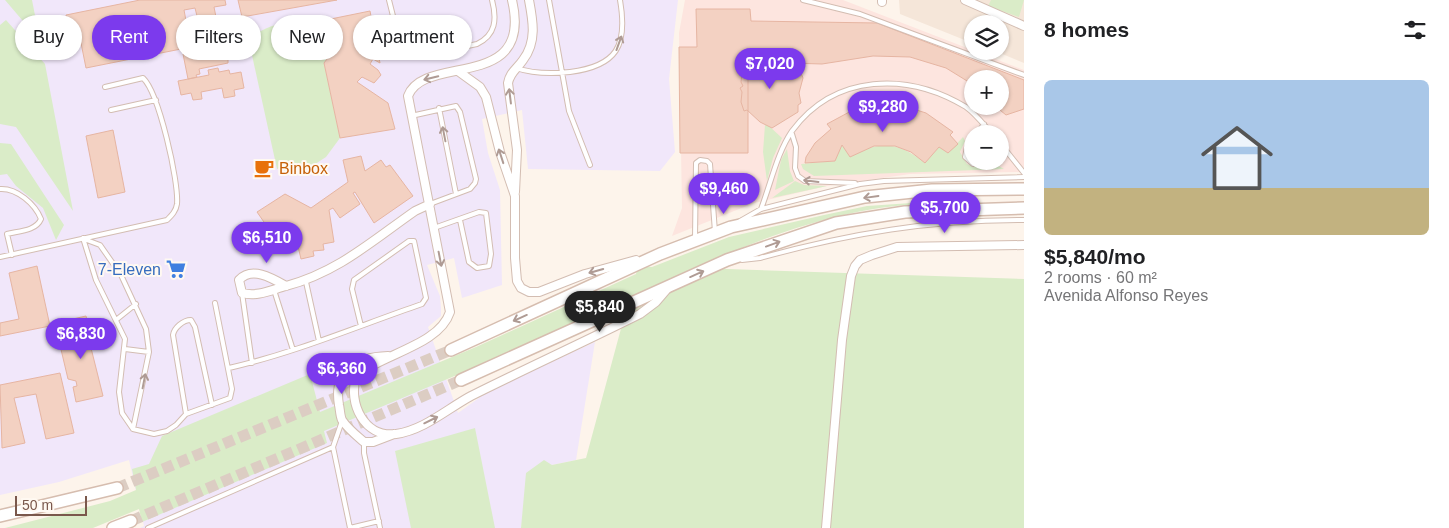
<!DOCTYPE html>
<meta charset="utf-8">
<style>
body{margin:0;font-family:Helvetica,sans-serif;background:#f6f6f6;color:#202124;height:100vh;display:flex;flex-direction:column;font-size:19px;white-space:nowrap}
*{box-sizing:border-box;margin:0}
p{font-size:16px;color:#757577}
.icon{flex:none;width:28px;height:28px;fill:none;stroke:currentColor;stroke-width:2;stroke-linecap:round;stroke-linejoin:round}
.map{position:relative;flex:1;overflow:hidden}
.side{display:flex;flex-direction:column;background:#fff;width:425px}
.side>*{flex:none}
.guide{position:absolute;left:15px;top:15px;width:475px;height:45px;display:flex;gap:10px}
.fabs{position:absolute;left:964px;top:15px;display:grid;gap:10px}
.fabs a{display:grid;place-items:center;width:45px;height:45px;border-radius:50%;background:#fff;box-shadow:0 1px 4px #0004;font-size:25px}
.scale{position:absolute;left:15px;bottom:12px;width:72px;box-sizing:border-box;padding-left:5px;border:2px solid #7a584c;border-top:0;font-size:14px;line-height:18px;white-space:nowrap;color:#7a584c;-webkit-text-stroke:4px #fff9f2;paint-order:stroke}
.price{position:absolute;translate:-50% -42px;padding:0 11px;border-radius:18px;background:#7c3aed;color:#fff;font-size:16px;line-height:32px;filter:drop-shadow(0 1px 2px #0008)}
.price::after{content:'';position:absolute;left:50%;top:30px;width:15px;height:11px;margin-left:-8px;background:inherit;clip-path:polygon(0 0,100% 0,50% 100%)}
.price.active{background:#222;color:#fff}
ul{padding:0;list-style:none}
li{display:grid;align-content:center;gap:10px;height:265px;padding:0 20px}
li+li{border-top:1px solid #e0e0e0}
li span{display:grid;place-items:center;height:155px;border-radius:8px;color:#555}
li>.icon{margin-inline-start:auto}
span .icon{width:90px;height:90px;fill:#fffc;stroke-width:1}
li b{font-size:21px}
h2{display:flex;justify-content:space-between;align-items:center;height:60px;padding:0 20px;font-size:21px}
.chip{padding:0 18px;border-radius:22px;background:#fff;box-shadow:0 1px 4px #0004;font-size:18px;line-height:45px}
.chip.active{background:#7c3aed;color:#fff}
main{display:flex;flex:1;min-height:0}
.map>svg:first-child{display:block}
.residential{fill:#f5e6d9}
.commercial{fill:#fde5df;fill-rule:evenodd}
.education{fill:#f1e7fa}
.green{fill:#daecc8}
.building{fill:#f3d1c2;stroke:#e6b5a2}
.lines{fill:none;stroke-linecap:round;stroke-linejoin:round}
.secondary-tunnel{stroke:#dccdc3;stroke-width:11;stroke-dasharray:11 5.5;stroke-linecap:butt}
.lane-casing{stroke:#d3bdb2;stroke-width:6}
.street-casing{stroke:#d3bdb2;stroke-width:10}
.secondary-casing{stroke:#d6bdaf;stroke-width:14}
.lane{stroke:#fff;stroke-width:4}
.street{stroke:#fff;stroke-width:8}
.secondary{stroke:#fff;stroke-width:11}
.oneway{stroke:#af9b94}
.labels{text-anchor:middle;dominant-baseline:central;stroke-width:4;stroke-linejoin:round;paint-order:stroke}
.food-label{font-size:16px;fill:#c56008;stroke:#fff9f2;text-anchor:start}
.shop-label{font-size:16px;fill:#366cbe;stroke:#fff9f2;text-anchor:end}
</style>
<main>
<div class="map">
<svg width="1024" height="528" viewBox="0 0 1024 528">
<rect width="100%" height="100%" fill="#fdf4eb"/>
<path class="residential" d="M899 0H1024V63L995 51H1000V24H972V43L900 14Z"/>
<path class="commercial" d="M685 0H843L1024 70V172L910 174 827 186 754 203 672 236 682 208 679 33ZM972 79H1000V106H972ZM972 134H1000V161H972Z"/>
<path class="education" d="M0 0H678L669 79 675 152 660 171 528 169 522 110 482 119 488 153 500 190 502 285 462 298 454 258 427 265 440 296 441 308V316L428 327 458 413 490 390 595 342 576 460 552 465 525 503 521 528H140L144 526 129 460 59 482 0 495Z"/>
<path class="green" d="M5 0H32L40 41Z
M991 0H1024L1019 17 988 6Z
M6 20 45 64 73 211 16 127 0 124V25Z
M316 22 342 39 324 63 340 138 326 157 306 170 299 168 285 172 282 167 277 169 248 37C276 25 275 18 305 34Z
M765 125H768L782 138 773 158 767 181 763 152Z
M963 137 965 141 960 152 967 164 977 167 990 161 1004 169 814 176 803 169 801 164 835 161 842 145 850 157C880 140 898 142 925 163L939 147 948 153Z
M0 143 11 144 64 225 56 240 43 208 16 186 7 174 0 175Z
M787 149 790 171 794 181 775 190 781 160Z
M795 181 804 185 827 186 772 198Z
M956 200C923 204 889 205 857 212 802 224 747 243 698 268L1024 279V528H521L526 473 544 460 552 465 586 458 629 299 502 356 324 431 327 443 142 522 139 509 93 528H5L110 501 136 490 132 469 149 464 162 436 310 374 320 412 476 347 636 274 638 266 652 267 729 237 824 215 867 206Z
M475 428 495 528H411L395 451Z"/>
<path class="building" d="M140 0H225L226 5 214 7 216 17 198 20 195 8 184 10 191 47 86 68 79 33 70 34 66 15Z
M238 0H337L242 17Z
M696 9H750L751 21 877 23 1024 80V109L1006 115 995 106H1000V79H972V84L946 68 910 57 873 56 822 64 789 63 748 56V153H680L679 47H697Z
M370 11 380 63 373 59 370 64 378 70 381 75 374 83 362 77 357 82 388 103 395 129 340 138 324 63 342 39 316 22Z
M222 35 224 43 238 41 241 56 228 59V63L199 69 200 74 196 75 197 77 188 79 183 54H186L185 48 191 47 192 53 214 48 212 37Z
M761 52 762 56 778 60 797 73H801L803 78 799 93 801 103 798 105V112L772 128 760 122 747 110 744 111 741 102 742 92 740 88 743 86 741 82 743 66 741 63 743 60Z
M218 68 219 72 229 70 230 74 241 72 244 88 234 90 235 96 224 98 222 88 201 92 202 99 193 100 191 93 181 95 178 81 209 75 208 70Z
M880 104 904 106 926 113 953 132 950 135 958 144 948 153 939 147 925 163 911 152 895 146H874L850 157 842 145 835 161 805 163 806 157 815 143 831 129 827 124 853 110Z
M113 130 125 192 98 198 86 136Z
M361 156 365 171 381 160 386 167 390 165 413 196 374 223 355 192 353 193 360 204 340 218 333 208 329 210 334 242 323 244 324 250 313 251 314 256 301 259 296 238 286 223 273 235 257 212 285 194 311 208 348 182 343 160Z
M37 266 50 326 0 336V323L19 319 9 273Z
M86 316 91 335 89 340 103 396 76 402 73 387 77 386 76 381 68 379 59 341 68 338 64 321Z
M60 373 74 433 46 439 36 394 14 398 25 443 2 448 0 385Z"/>
<g class="lines">
<path class="secondary-tunnel" d="M117 488 451 350
M131 521 461 380"/>
<defs>
<path id="lane" d="M389 0 402 52 408 57H416L477 44C496 35 497 19 492 0
M549 0 569 111 590 165
M803 0 860 14 1024 75
M516 68C534 74 551 74 570 72 617 66 628 46 620 0
M439 108 456 194
M111 110 156 100
M411 116 456 106 460 112 476 179 475 183 470 189 430 204
M792 134 796 147 795 168 798 176 805 181 855 183
M977 134 984 124
M972 139 967 147 965 157 973 164 981 161
M1000 143 1024 173
M0 189C17 188 35 204 41 219 36 231 19 231 7 234L12 255
M761 209C771 183 777 153 792 131 835 73 908 72 966 107 976 114 984 125 992 134
M740 221 761 209 860 184 884 181 1024 177
M434 228 479 212 486 213 491 254 489 266 477 268 469 262 460 220
M83 238 96 280 125 339 119 392 122 413 133 429 154 434 167 431 176 425 186 414 230 398 232 389 215 303
M695 238 696 163 700 160 707 161 710 164 715 232
M84 239 100 245 121 275 146 329 149 352 133 429
M0 257 167 220C172 215 176 211 177 204 179 182 159 93 143 78L105 87
M742 260 760 258C851 233 930 220 1024 220
M306 282 319 341
M274 290 293 350
M242 293 252 363
M116 320 136 304
M125 349 149 352
M229 368C295 353 358 326 422 304L426 298 414 241H409L354 280 352 289 361 326
M186 414 173 335C174 328 183 320 191 320L195 327 212 405
M342 421 333 447 350 528
M364 442V453L380 528
M148 528 333 447
M350 528 379 521"/>
<path id="street" d="M512 0C534 93 424 53 408 96L450 312C439 346 380 354 356 377 348 403 364 438 396 434 424 430 447 409 471 396 527 368 584 342 640 314L656 302 668 288
M882 0V2
M965 0 1024 26
M458 71 480 87 486 97 500 152 515 196V258L517 281 521 288 529 292H539L585 274 636 260
M515 192 517 150 508 83C510 72 517 69 523 60 537 42 533 21 529 0
M286 286C272 278 252 266 239 280L242 293C258 297 271 290 286 286 338 272 372 241 415 211L430 204
M388 356C356 357 333 370 339 405 340 409 340 416 342 420 347 428 357 436 364 442H373L394 434
M826 528 842 340 851 276 855 266 860 260 872 255 897 247 1024 245"/>
<path id="secondary" d="M451 350 660 254 731 227 865 197 932 190 1024 189
M461 380 727 260 836 223 905 212 1024 208
M0 516 117 488
M113 528 131 521"/>
</defs>
<use href="#lane" class="lane-casing"/>
<use href="#street" class="street-casing"/>
<use href="#secondary" class="secondary-casing"/>
<use href="#lane" class="lane"/>
<use href="#street" class="street"/>
<use href="#secondary" class="secondary"/>
</g>
<defs><path id="oneway-shaft" d="M-6 0H5M1.5-3L5.5 0L1.5 3" fill="none" stroke-width="1.6" stroke-linecap="round" stroke-linejoin="round" transform="scale(1.25)"/></defs>
<g class="oneway">
<use href="#oneway-shaft" transform="translate(619 43) rotate(-70)"/>
<use href="#oneway-shaft" transform="translate(431 78) rotate(166)"/>
<use href="#oneway-shaft" transform="translate(510 96) rotate(-97)"/>
<use href="#oneway-shaft" transform="translate(444 134) rotate(-101)"/>
<use href="#oneway-shaft" transform="translate(501 156) rotate(-108)"/>
<use href="#oneway-shaft" transform="translate(811 181) rotate(-173)"/>
<use href="#oneway-shaft" transform="translate(871 197) rotate(172)"/>
<use href="#oneway-shaft" transform="translate(773 244) rotate(-20)"/>
<use href="#oneway-shaft" transform="translate(440 259) rotate(79)"/>
<use href="#oneway-shaft" transform="translate(596 271) rotate(164)"/>
<use href="#oneway-shaft" transform="translate(697 274) rotate(-24)"/>
<use href="#oneway-shaft" transform="translate(520 318) rotate(156)"/>
<use href="#oneway-shaft" transform="translate(144 381) rotate(-79)"/>
<use href="#oneway-shaft" transform="translate(431 420) rotate(-26)"/>
</g>
<defs>
<symbol id="cafe-bare" viewBox="-9 -9 18 18"><path d="M-5.5-4.5H6V0H3Q3 3.5 0 3.5H-2.5Q-5.5 3.5-5.5 0ZM3-3.2v2h1.7v-2ZM-6 4.5H4V6H-6Z" fill="#e8710a" stroke="#fff9f2" stroke-width="2.5" paint-order="stroke"/></symbol>
<symbol id="supermarket-bare" viewBox="-9 -9 18 18"><path d="M-6-5.5h2.5l.6 2H6L4.5 2H-2.5L-4.4-4H-6ZM-1.5 3.2a1.3 1.3 0 1 0 .1 0ZM3 3.2a1.3 1.3 0 1 0 .1 0Z" fill="#3f7fe0" stroke="#fff9f2" stroke-width="2.5" paint-order="stroke"/></symbol>
</defs>
<g fill-rule="evenodd">
<use href="#cafe-bare" x="250" y="154" width="28" height="28"/>
<use href="#supermarket-bare" x="162" y="255" width="28" height="28"/>
</g>
<g class="labels">
<g class="food-label">
<text x="279" y="168">Binbox</text>
</g>
<g class="shop-label">
<text x="161" y="269">7-Eleven</text>
</g>
</g>
</svg>
<div class="fabs">
<a><svg class="icon" aria-label="layers" viewBox="0 0 24 24"><path d="M12 4l9 5-9 5-9-5zM3 14l9 5 9-5"/></svg></a>
<a>+</a>
<a>−</a>
</div>
<div class="scale">50 m</div>
<b class="price" style="left:770px;top:90px">$7,020</b>
<b class="price" style="left:883px;top:133px">$9,280</b>
<b class="price" style="left:724px;top:215px">$9,460</b>
<b class="price" style="left:945px;top:234px">$5,700</b>
<b class="price" style="left:267px;top:264px">$6,510</b>
<b class="price active" style="left:600px;top:333px">$5,840</b>
<b class="price" style="left:81px;top:360px">$6,830</b>
<b class="price" style="left:342px;top:395px">$6,360</b>
<div class="guide">
<a class="chip">Buy</a>
<a class="chip active">Rent</a>
<a class="chip">Filters</a>
<a class="chip">New</a>
<a class="chip">Apartment</a>
</div>
</div>
<section class="side">
<h2>8 homes<svg class="icon" aria-label="filters" viewBox="0 0 24 24"><path d="M4 7h16M4 17h16"/><circle cx="9" cy="7" r="2"/><circle cx="15" cy="17" r="2"/></svg></h2>
<ul>
<li><span style="background:linear-gradient(#a9c7e8 70%,#c2b280 0)"><svg class="icon" aria-label="home" viewBox="0 0 24 24"><path d="M3 11l9-7 9 7M6 9v11h12V9"/></svg></span><div><b>$5,840/mo</b><p>2 rooms · 60 m²</p><p>Avenida Alfonso Reyes</p></div></li>
</ul>
</section>
</main>
